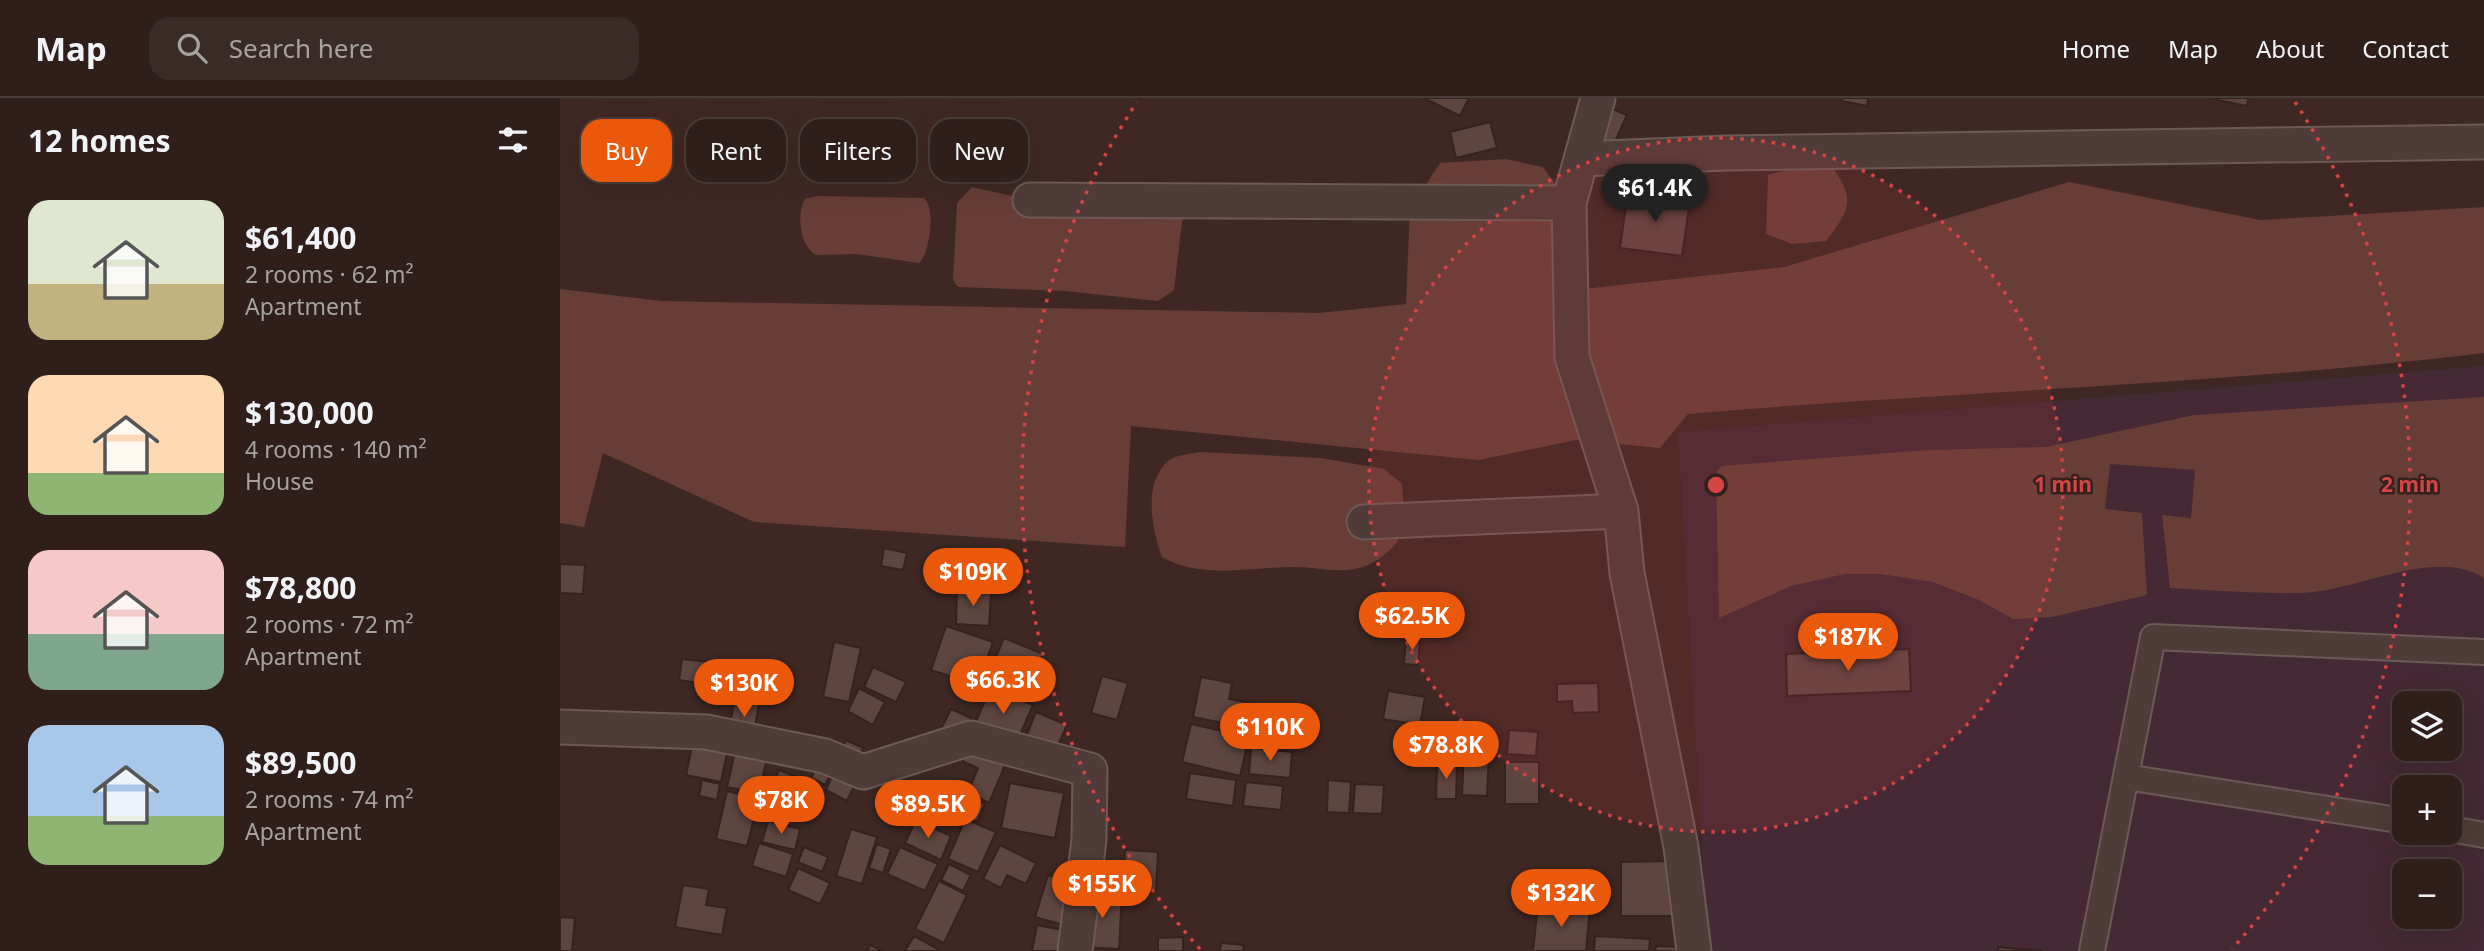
<!DOCTYPE html>
<meta charset="utf-8">
<style>
body{margin:0;font-family:"Noto Sans",sans-serif;background:#3b2b27;color:#f1f3f6;height:100vh;display:flex;flex-direction:column;font-size:26px;white-space:nowrap}
*{box-sizing:border-box;margin:0}
p{font-size:23px;color:#a7a2a2}
.icon{flex:none;width:38px;height:38px;fill:none;stroke:currentColor;stroke-width:2;stroke-linecap:round;stroke-linejoin:round}
.map{position:relative;flex:1;overflow:hidden}
.sheet{display:flex;flex-direction:column;background:#2f1e1a;width:560px}
.sheet>*{flex:none}
.guide{position:absolute;left:21px;top:21px;width:665px;height:63px;display:flex;gap:14px}
.controls{position:absolute;left:1832px;top:593px;display:grid;gap:14px}
.controls a{display:grid;place-items:center;width:70px;height:70px;border-radius:14px;background:#2f1e1a;box-shadow:0 7px 28px #0002,0 0 0 2px #4a3c39;font-size:35px}
.price{position:absolute;translate:-50% -60px;padding:0 16px;border-radius:24px;background:#ea580c;color:#fff;font-size:23px;line-height:46px;filter:drop-shadow(0 2px 4px #0008)}
.price::after{content:'';position:absolute;left:50%;top:42px;width:21px;height:16px;margin-left:-10px;background:inherit;clip-path:polygon(0 0,100% 0,50% 100%)}
.price.on{background:#222;color:#fff}
ul{padding:0;list-style:none}
li{display:flex;align-items:center;gap:21px;height:175px;padding:0 28px}
li span{display:grid;place-items:center;flex:none;width:196px;height:140px;border-radius:21px;color:#555}
li>.icon{margin-inline-start:auto}
span .icon{width:84px;height:84px;fill:#fffc;stroke-width:1}
li b{font-size:30px}
h2{display:flex;justify-content:space-between;align-items:center;height:84px;padding:0 28px;font-size:30px}
.chip{padding:0 24px;border-radius:21px;background:#2f1e1a;box-shadow:0 7px 28px #0002,0 0 0 2px #4a3c39;font-size:24px;line-height:63px}
.chip.on{background:#ea580c;color:#fff}
header{display:flex;align-items:center;gap:42px;box-sizing:border-box;height:98px;padding:0 35px;background:#2f1e1a;border-bottom:2px solid #4a3c39}
header strong{font-size:33px}
nav{display:flex;gap:38px;margin-inline-start:auto;font-size:24px}
.search{width:490px;height:63px;background:#3b2b27;display:flex;align-items:center;gap:18px;box-sizing:border-box;padding:0 24px;border-radius:21px;color:#a7a2a2;font-size:26px}
main{display:flex;flex:1;min-height:0}
.map>svg:first-child{display:block}
.green{fill:#452934;fill-rule:evenodd}
.water{fill:#663e36}
.building{fill:#5f453f;stroke:#36221e;stroke-width:2}
.lines{fill:none;stroke-linecap:round;stroke-linejoin:round}
.pedestrian-casing{stroke:#6d5955;stroke-width:28}
.minor-casing{stroke:#6d5955;stroke-width:37}
.pedestrian{stroke:#4f3b37;stroke-width:24}
.minor{stroke:#4f3b37;stroke-width:33}
.ring{fill:none;stroke:#d44544;stroke-width:3.5;stroke-dasharray:3.5 7}
.centre{fill:#d44544;stroke:#34201c;stroke-width:3.5}
.ring-label{font-size:21px;text-anchor:middle;font-weight:bold;fill:#d44544;stroke:#34201c;stroke-width:5;stroke-linejoin:round;paint-order:stroke}
</style>
<header>
<strong>Map</strong>
<div class="search"><svg class="icon" aria-label="search" viewBox="0 0 24 24"><circle cx="10" cy="10" r="6"/><path d="M15 15l6 6"/></svg>Search here</div>
<nav><a>Home</a><a>Map</a><a>About</a><a>Contact</a></nav>
</header>
<main>
<section class="sheet">
<h2>12 homes<svg class="icon" aria-label="filters" viewBox="0 0 24 24"><path d="M4 7h16M4 17h16"/><circle cx="9" cy="7" r="2"/><circle cx="15" cy="17" r="2"/></svg></h2>
<ul>
<li><span style="background:linear-gradient(#dfe7d0 60%,#c2b280 0)"><svg class="icon" aria-label="home" viewBox="0 0 24 24"><path d="M3 11l9-7 9 7M6 9v11h12V9"/></svg></span><div><b>$61,400</b><p>2 rooms · 62 m²</p><p>Apartment</p></div></li>
<li><span style="background:linear-gradient(#ffd9b3 70%,#8fb573 0)"><svg class="icon" aria-label="home" viewBox="0 0 24 24"><path d="M3 11l9-7 9 7M6 9v11h12V9"/></svg></span><div><b>$130,000</b><p>4 rooms · 140 m²</p><p>House</p></div></li>
<li><span style="background:linear-gradient(#f6c9c9 60%,#7fa58c 0)"><svg class="icon" aria-label="home" viewBox="0 0 24 24"><path d="M3 11l9-7 9 7M6 9v11h12V9"/></svg></span><div><b>$78,800</b><p>2 rooms · 72 m²</p><p>Apartment</p></div></li>
<li><span style="background:linear-gradient(#a9c7e8 65%,#8fb573 0)"><svg class="icon" aria-label="home" viewBox="0 0 24 24"><path d="M3 11l9-7 9 7M6 9v11h12V9"/></svg></span><div><b>$89,500</b><p>2 rooms · 74 m²</p><p>Apartment</p></div></li>
</ul>
</section>
<div class="map">
<svg width="1924" height="853" viewBox="0 0 1924 853">
<rect width="100%" height="100%" fill="#3f2823"/>
<path class="green" d="M1924 268V853H1148L1118 334ZM1844 606H1890V651H1844ZM1844 690H1890V735H1844ZM1844 774H1890V819H1844Z"/>
<path class="water" d="M946 61 983 69 1000 93 996 194 1224 169 1509 84 1700 122 1924 109V255C1660 287 1393 293 1128 316L1100 350 1016 342 919 362 571 328 565 449 194 424 43 355 24 429 0 425V191L101 203 759 215 846 206 850 111 880 65Z
M1270 66C1296 101 1291 110 1266 143L1232 146 1206 136 1208 77 1238 69Z
M412 89 470 102 623 116 614 192 598 203 505 193 398 189 393 182 397 105Z
M258 98 364 100C376 110 370 155 359 165L297 156 256 157C240 148 236 116 245 101Z
M1924 299V480C1874 448 1794 495 1740 495 1696 496 1653 492 1610 490L1602 417 1631 420 1635 372 1550 366 1545 411 1582 415 1587 497 1492 519 1453 521 1419 502 1373 484 1320 476H1285L1231 488 1159 520 1156 375 1161 368 1369 352 1486 349 1634 317Z
M639 354 761 360 824 371 842 386C843 406 848 431 834 448 828 454 816 464 808 467 785 477 763 470 739 469 694 468 645 483 602 459 592 432 583 386 607 364 614 357 630 356 639 354Z"/>
<path class="building" d="M864 0H909L900 18Z
M1282 0H1308L1307 8 1282 3Z
M1648 0H1688L1687 8Z
M1047 9 1067 17 1053 48 1034 40Z
M930 24 937 50 896 60 890 34Z
M1068 94 1130 102 1122 158 1060 150Z
M324 450 347 455 343 472 321 468Z
M0 466 25 467 23 496 0 495Z
M397 493 431 495 429 528 396 526Z
M386 528 433 544 418 587 371 572Z
M444 540 483 556 465 598 426 582Z
M846 541 860 542 858 567 844 566Z
M274 544 301 550 289 604 263 599Z
M1349 551 1351 593 1227 598 1226 556Z
M122 561 148 564 145 586 119 582Z
M313 569 346 584 336 604 304 589Z
M542 578 568 585 557 622 531 615Z
M641 579 672 585 669 601 702 607 697 632 633 619Z
M1038 585 1039 614 1013 615 1012 603 997 604V586Z
M431 589 473 607 455 648 413 630Z
M299 590 325 604 313 627 288 613Z
M828 593 865 599 860 627 823 621Z
M175 601 199 606 193 640 168 635Z
M708 606 744 613 739 638 703 631Z
M391 611 411 620 402 640 381 631Z
M476 614 507 627 494 657 464 644Z
M631 626 689 639 680 678 622 664Z
M949 632 978 634 976 658 947 656Z
M134 639 169 646 161 684 126 677Z
M286 642 303 650 295 667 278 659Z
M410 644 448 660 429 705 408 695 418 670 402 663Z
M176 650 208 656 199 696 167 689Z
M691 650 732 654 730 680 689 676Z
M904 654 929 655 927 698 902 697Z
M260 663 274 670 265 687 251 680Z
M945 664H979V706H945Z
M877 665H897L896 701H876Z
M276 669 298 680 287 703 266 692Z
M219 672 239 680 233 696 212 688Z
M630 675 676 682 673 708 626 701Z
M142 682 160 686 157 702 139 698Z
M768 682 791 684 789 715 767 714Z
M686 684 723 688 721 712 683 708Z
M450 685 504 695 495 740 441 730Z
M795 686 824 687 822 716 793 715Z
M167 693 199 701 187 748 156 741Z
M395 694 425 706 417 724 388 711Z
M405 721 436 734 418 774 388 761Z
M356 722 391 738 381 762 345 745Z
M208 723 240 731 235 752 202 744Z
M291 731 317 739 302 786 276 778Z
M199 745 233 756 226 779 192 768Z
M317 746 331 751 323 775 309 770Z
M440 747 476 765 466 786 447 777 441 790 423 781Z
M244 749 268 759 262 774 238 764Z
M340 749 378 766 365 793 327 776Z
M565 752 598 754 596 792 563 790Z
M1114 763V818H1061V764Z
M389 766 411 777 403 793 381 782Z
M238 770 270 785 260 806 228 792Z
M488 777 515 785 503 827 475 819Z
M379 783 407 797 384 845 355 831Z
M123 787 149 791 146 807 167 810 162 837 115 829Z
M525 794 562 795 559 851 522 849Z
M978 806 1030 811 1026 853H973Z
M0 819 15 820 12 853H0Z
M477 827 507 833 503 853H472Z
M354 838 379 852 378 853H345Z
M1035 838 1090 841 1089 853H1034Z
M623 839V853H598V840Z
M661 845 684 847 683 853H660Z
M310 847 323 853H307Z
M1096 848 1124 849V853H1095Z
M1438 849 1482 853H1438Z"/>
<g class="lines">
<defs>
<path id="pedestrian" d="M1566 679 1844 723
M1890 731 1924 737
M1532 853 1593 539 1924 554"/>
<path id="minor" d="M1038 0 1009 105 1012 259 1061 413 1067 475 1121 749 1134 853
M1021 61 1166 55 1924 44
M470 102 1009 105
M804 424 1061 413
M0 629 146 634 265 658 303 674 411 640 530 672 529 742 515 853"/>
</defs>
<use href="#pedestrian" class="pedestrian-casing"/>
<use href="#minor" class="minor-casing"/>
<use href="#pedestrian" class="pedestrian"/>
<use href="#minor" class="minor"/>
</g>
<circle cx="1156" cy="387" r="347" fill="#d44544" fill-opacity=".12"/>
<g class="ring">
<circle cx="1156" cy="387" r="347"/>
<path d="M640 851A694 694 0 0 1 577 4M1735 4A694 694 0 0 1 1672 851"/>
</g>
<circle cx="1156" cy="387" r="10" class="centre"/>
<g class="ring-label">
<text x="1503" y="394">1 min</text>
<text x="1850" y="394">2 min</text>
</g>
</svg>
<div class="controls">
<a><svg class="icon" aria-label="layers" viewBox="0 0 24 24"><path d="M12 4l9 5-9 5-9-5zM3 14l9 5 9-5"/></svg></a>
<a>+</a>
<a>−</a>
</div>
<b class="price on" style="left:1095px;top:126px">$61.4K</b>
<b class="price" style="left:413px;top:510px">$109K</b>
<b class="price" style="left:852px;top:554px">$62.5K</b>
<b class="price" style="left:1288px;top:575px">$187K</b>
<b class="price" style="left:443px;top:618px">$66.3K</b>
<b class="price" style="left:184px;top:621px">$130K</b>
<b class="price" style="left:710px;top:665px">$110K</b>
<b class="price" style="left:886px;top:683px">$78.8K</b>
<b class="price" style="left:221px;top:738px">$78K</b>
<b class="price" style="left:368px;top:742px">$89.5K</b>
<b class="price" style="left:542px;top:822px">$155K</b>
<b class="price" style="left:1001px;top:831px">$132K</b>
<div class="guide">
<a class="chip on">Buy</a>
<a class="chip">Rent</a>
<a class="chip">Filters</a>
<a class="chip">New</a>
</div>
</div>
</main>
